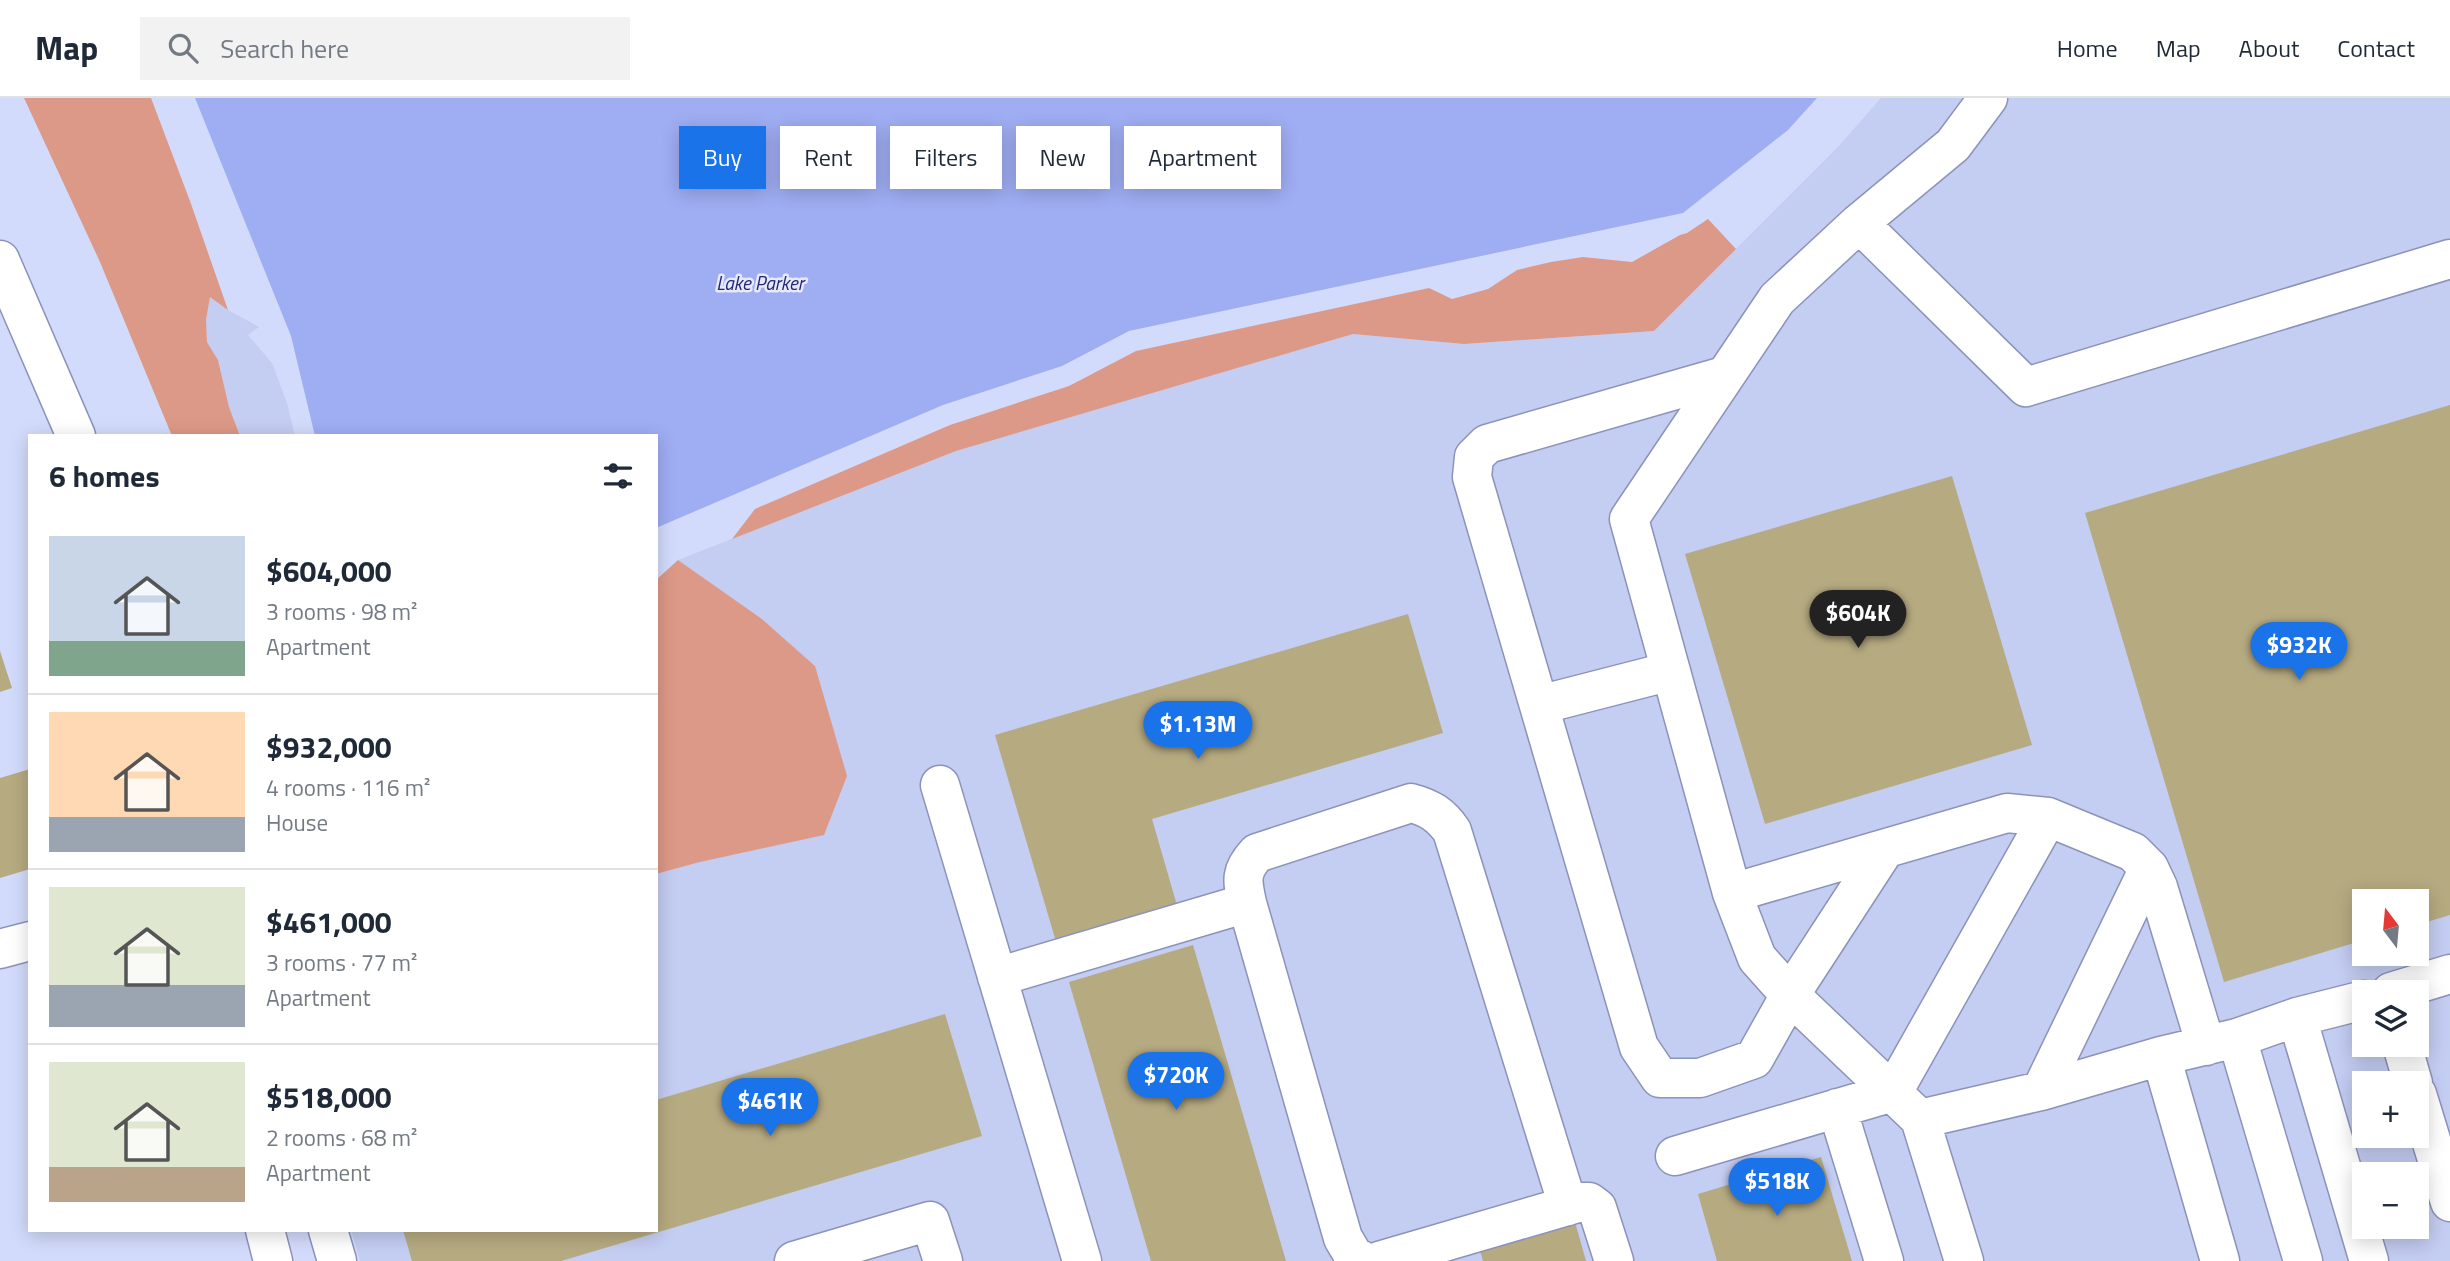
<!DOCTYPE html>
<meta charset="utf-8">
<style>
body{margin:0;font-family:"Titillium Web",sans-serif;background:#f2f2f3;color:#1f2937;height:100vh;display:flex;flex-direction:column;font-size:26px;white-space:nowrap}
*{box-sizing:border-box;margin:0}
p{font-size:23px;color:#747a83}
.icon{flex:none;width:38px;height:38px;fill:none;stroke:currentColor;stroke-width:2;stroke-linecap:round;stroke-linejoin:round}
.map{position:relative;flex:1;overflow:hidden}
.panel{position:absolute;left:28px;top:336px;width:630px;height:798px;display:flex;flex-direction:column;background:#fff;border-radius:0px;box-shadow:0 4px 18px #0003}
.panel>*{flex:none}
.guide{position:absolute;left:679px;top:28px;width:665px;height:63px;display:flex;gap:14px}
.needle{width:46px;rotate:344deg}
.controls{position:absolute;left:2352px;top:791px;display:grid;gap:14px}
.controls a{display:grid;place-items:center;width:77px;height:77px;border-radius:0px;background:#fff;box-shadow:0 4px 18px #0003;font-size:35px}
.price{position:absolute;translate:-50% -60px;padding:0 16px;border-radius:24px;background:#1a73e8;color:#fff;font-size:23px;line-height:46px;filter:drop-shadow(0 2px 4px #0008)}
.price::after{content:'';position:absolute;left:50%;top:42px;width:21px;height:16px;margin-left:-10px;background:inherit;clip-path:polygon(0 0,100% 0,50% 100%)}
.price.on{background:#222;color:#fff}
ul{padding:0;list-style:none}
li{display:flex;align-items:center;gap:21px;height:175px;padding:0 21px}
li+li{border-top:2px solid #e0e1e3}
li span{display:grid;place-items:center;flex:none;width:196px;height:140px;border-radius:0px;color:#555}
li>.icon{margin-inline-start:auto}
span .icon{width:84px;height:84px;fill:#fffc;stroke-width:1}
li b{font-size:30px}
h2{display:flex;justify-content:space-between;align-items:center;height:84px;padding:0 21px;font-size:30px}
.chip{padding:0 24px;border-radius:0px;background:#fff;box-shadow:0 4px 18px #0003;font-size:24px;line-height:63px}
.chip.on{background:#1a73e8;color:#fff}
header{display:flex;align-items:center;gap:42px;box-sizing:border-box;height:98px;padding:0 35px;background:#fff;border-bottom:2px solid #e0e1e3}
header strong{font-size:33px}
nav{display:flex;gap:38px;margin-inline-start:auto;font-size:24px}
.search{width:490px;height:63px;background:#f2f2f3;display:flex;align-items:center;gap:18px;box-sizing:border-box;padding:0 24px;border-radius:0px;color:#747a83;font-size:26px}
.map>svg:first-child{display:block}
.built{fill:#c4cdf2;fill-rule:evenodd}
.green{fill:#dd9987}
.water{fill:#9fadf3}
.building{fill:#b6aa81}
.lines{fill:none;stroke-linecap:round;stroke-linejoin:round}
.minor-casing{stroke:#8b93ba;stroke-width:41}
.minor{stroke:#fff;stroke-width:38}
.labels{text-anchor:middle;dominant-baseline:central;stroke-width:5;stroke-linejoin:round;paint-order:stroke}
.water-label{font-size:19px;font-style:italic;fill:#242675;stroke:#e5e9fa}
</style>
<header>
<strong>Map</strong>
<div class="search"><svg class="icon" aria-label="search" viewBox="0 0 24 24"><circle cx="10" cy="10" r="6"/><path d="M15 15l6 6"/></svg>Search here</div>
<nav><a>Home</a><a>Map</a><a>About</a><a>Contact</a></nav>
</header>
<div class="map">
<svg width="2450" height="1163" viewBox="0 0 2450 1163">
<rect width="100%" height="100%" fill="#d3dbfc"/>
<path class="built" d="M1881 0H2450V1163H360L351 1132H656V776L700 764 815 568 762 521 678 462 956 353 1353 236 1464 246 1654 233 1837 50ZM2364 803H2417V856H2364ZM2364 894H2417V947H2364ZM2364 985H2417V1038H2364ZM2364 1076H2417V1129H2364Z
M210 198 228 212 259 229 248 237 272 265 287 305 295 338H240L229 309 218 262 207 244 206 222Z"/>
<path class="green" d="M24 0H151L190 103 228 212 210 199 206 222 207 244 218 262 229 309 240 338H172L100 164Z
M1708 121 1736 151 1654 233 1464 246 1353 236 956 353 732 441 755 411 950 327 1069 288 1136 253 1429 190 1452 201 1488 191 1517 172 1551 164 1583 159 1632 164 1680 137 1687 135Z
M678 462 762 521 815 568 847 678 824 737 700 764 656 776V482Z"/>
<path class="water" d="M195 0H1817L1788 32 1683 115 1129 233 1062 268 943 307 656 430V338H315L291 238Z"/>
<path class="building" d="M2450 307V817L2417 827V803H2364V842L2224 884 2085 415Z
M1952 378 2032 647 1765 726 1685 456Z
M1408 516 1443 635 1152 721 1178 811 1057 847 995 637Z
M0 553 12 590 0 594Z
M30 671V771L0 780V680Z
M1193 847 1286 1163H1151L1069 884Z
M945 916 982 1038 561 1163H412L403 1132H656V1002Z
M1821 1059 1852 1163H1717L1698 1096Z
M1575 1124 1586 1163H1483L1480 1153Z"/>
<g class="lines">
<defs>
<path id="minor" d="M1859 125 2026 289 2450 161
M0 162 76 338
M1724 278 1487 346 1474 359 1472 379 1639 949 1660 980H1700L1754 961 1790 897 1885 751
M1539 607 1671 573
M940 687 1082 1163
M1732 795 2007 715 2048 719 2133 754 2149 770 2158 789 2206 948
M0 851 30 843
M997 879 1247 805
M2391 894 2450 876
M2297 919 2369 1163
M2237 940 2303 1163
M2402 947 2413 985
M2161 958 2220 1163
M2041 993 2149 770
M2417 996 2450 1104
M1837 1010 1884 1163
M1920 1021 1790 897 1757 860 1732 795 1629 421 1777 201 1859 125 1953 47 1988 0
M1675 1058 1893 994 2048 719
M265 1132 273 1163
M328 1132 337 1163
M794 1163 930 1123 943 1163
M1363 1163 1353 1157 1343 1140 1247 805C1242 782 1240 773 1257 755L1411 705C1430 710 1441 717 1452 733L1568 1108
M1379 1163 1581 1104H1589L1597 1110 1614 1163
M1964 1163 1920 1021 2041 993 2161 958 2237 940 2297 919 2364 902"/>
</defs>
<use href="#minor" class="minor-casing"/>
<use href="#minor" class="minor"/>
</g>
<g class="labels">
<g class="water-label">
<text x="760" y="184">Lake Parker</text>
</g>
</g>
</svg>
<div class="controls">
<a><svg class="needle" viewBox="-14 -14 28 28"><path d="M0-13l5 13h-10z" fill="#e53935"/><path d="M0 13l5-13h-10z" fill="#747a83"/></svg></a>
<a><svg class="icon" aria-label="layers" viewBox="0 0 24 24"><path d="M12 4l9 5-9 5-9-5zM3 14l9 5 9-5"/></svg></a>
<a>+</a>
<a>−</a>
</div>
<b class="price on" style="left:1858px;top:552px">$604K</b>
<b class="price" style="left:2299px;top:584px">$932K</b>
<b class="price" style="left:1198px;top:663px">$1.13M</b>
<b class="price" style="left:1176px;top:1014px">$720K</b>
<b class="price" style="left:770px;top:1040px">$461K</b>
<b class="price" style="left:1777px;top:1120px">$518K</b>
<div class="guide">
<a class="chip on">Buy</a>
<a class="chip">Rent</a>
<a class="chip">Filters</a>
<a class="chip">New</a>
<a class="chip">Apartment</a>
</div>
<section class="panel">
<h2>6 homes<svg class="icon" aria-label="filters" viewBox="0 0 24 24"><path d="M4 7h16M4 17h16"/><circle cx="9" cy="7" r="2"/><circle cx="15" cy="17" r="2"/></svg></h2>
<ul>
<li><span style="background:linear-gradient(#c9d6e8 75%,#7fa58c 0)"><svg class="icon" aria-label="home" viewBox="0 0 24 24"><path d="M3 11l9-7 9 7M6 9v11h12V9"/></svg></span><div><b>$604,000</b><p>3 rooms · 98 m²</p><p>Apartment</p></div></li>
<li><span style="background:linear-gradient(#ffd9b3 75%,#9aa5b1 0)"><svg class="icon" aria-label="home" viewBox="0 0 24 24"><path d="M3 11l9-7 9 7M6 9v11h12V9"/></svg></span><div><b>$932,000</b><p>4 rooms · 116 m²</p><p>House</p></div></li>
<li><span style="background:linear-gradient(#dfe7d0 70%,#9aa5b1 0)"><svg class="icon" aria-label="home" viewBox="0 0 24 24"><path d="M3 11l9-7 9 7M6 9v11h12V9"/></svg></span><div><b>$461,000</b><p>3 rooms · 77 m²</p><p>Apartment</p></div></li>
<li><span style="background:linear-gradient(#dfe7d0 75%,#b9a48a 0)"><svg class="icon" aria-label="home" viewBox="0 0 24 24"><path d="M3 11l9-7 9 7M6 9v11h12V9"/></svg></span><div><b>$518,000</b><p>2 rooms · 68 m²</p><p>Apartment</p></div></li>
</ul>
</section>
</div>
